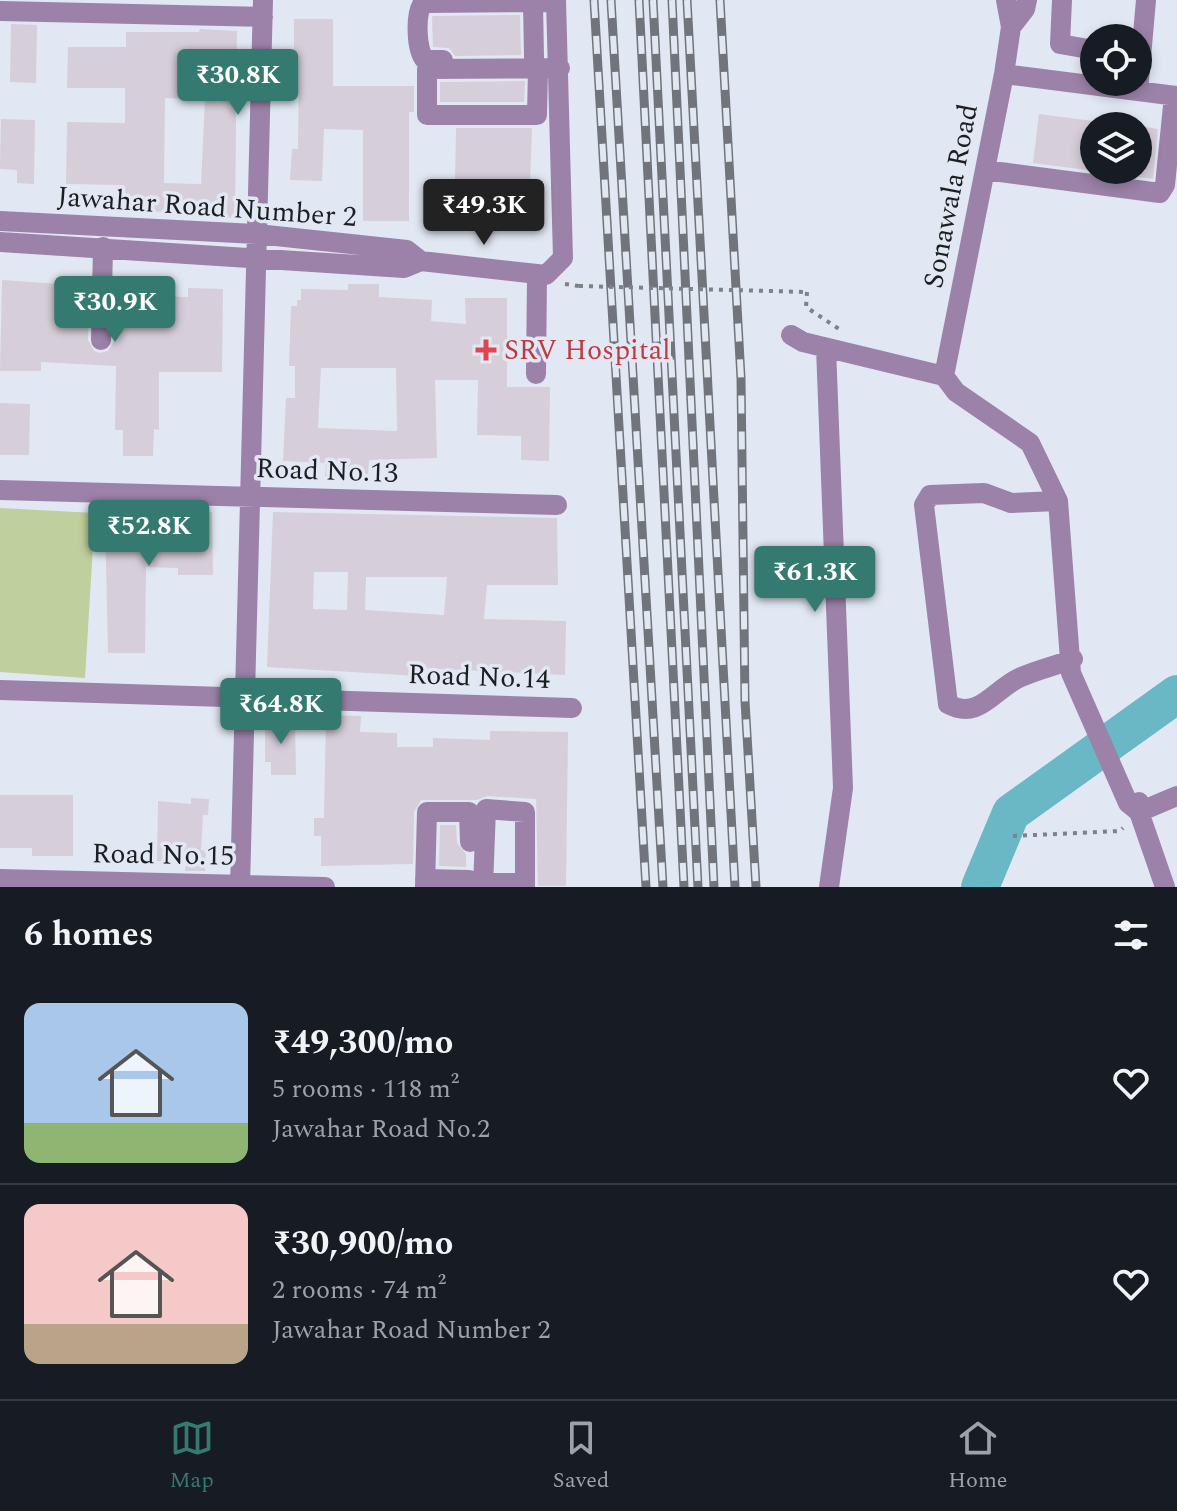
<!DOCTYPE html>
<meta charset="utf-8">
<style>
body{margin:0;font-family:Spectral,serif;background:#20242c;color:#f1f3f6;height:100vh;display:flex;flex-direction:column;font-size:30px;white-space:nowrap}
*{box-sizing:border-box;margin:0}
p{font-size:26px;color:#9ea1a6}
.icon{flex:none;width:44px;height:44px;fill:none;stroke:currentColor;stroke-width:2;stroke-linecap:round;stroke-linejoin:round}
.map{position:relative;height:887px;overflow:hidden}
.details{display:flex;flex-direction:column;background:#171b24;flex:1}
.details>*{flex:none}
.tools{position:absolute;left:1080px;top:24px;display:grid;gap:16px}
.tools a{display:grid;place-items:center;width:72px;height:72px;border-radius:50%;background:#171b24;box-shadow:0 4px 12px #0003;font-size:40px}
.price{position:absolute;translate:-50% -68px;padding:0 18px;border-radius:8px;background:#357a70;color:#fff;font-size:26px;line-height:52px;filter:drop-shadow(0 2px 4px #0008)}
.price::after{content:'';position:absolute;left:50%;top:48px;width:24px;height:18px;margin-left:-12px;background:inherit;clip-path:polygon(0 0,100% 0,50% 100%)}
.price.current{background:#222;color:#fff}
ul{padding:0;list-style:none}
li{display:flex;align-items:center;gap:24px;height:200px;padding:0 24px}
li+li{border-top:2px solid #363941}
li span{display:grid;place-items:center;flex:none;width:224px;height:160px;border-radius:16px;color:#555}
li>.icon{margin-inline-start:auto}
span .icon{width:96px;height:96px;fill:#fffc;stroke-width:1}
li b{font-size:34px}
h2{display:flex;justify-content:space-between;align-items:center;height:96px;padding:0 24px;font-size:34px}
.tabs{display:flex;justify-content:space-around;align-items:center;height:112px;border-top:2px solid #363941;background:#171b24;font-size:22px;color:#9ea1a6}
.tabs a{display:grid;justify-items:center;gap:4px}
.tabs .current{color:#357a70}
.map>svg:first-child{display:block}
.green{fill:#c0cf9e}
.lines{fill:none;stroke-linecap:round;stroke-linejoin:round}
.river{stroke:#6ab8c5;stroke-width:38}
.building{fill:#d6ced8;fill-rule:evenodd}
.path{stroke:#7d8188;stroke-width:4;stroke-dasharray:4 6;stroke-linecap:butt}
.minor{stroke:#9c82a8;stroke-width:20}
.rail-casing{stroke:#71747b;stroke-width:9}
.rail{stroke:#e2e8f3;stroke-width:6;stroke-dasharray:18;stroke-linecap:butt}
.path-bridge{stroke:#7d8188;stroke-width:4;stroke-dasharray:4 6;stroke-linecap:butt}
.health-dot{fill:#e0444e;stroke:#e2e8f3;stroke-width:3}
.labels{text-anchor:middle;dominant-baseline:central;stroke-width:7;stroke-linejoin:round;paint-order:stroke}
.street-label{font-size:28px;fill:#1c1e22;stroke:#e2e8f3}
.health-label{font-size:28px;fill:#be3a42;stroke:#e2e8f3;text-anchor:start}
</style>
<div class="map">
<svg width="1177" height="887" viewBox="0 0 1177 887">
<rect width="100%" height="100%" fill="#e2e8f3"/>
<path class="green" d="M0 508 95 513 85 678 0 672Z"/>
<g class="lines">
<path class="river" d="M980 887 1011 813 1177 694"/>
</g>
<path class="building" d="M520 15 521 55 455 56 449 48 433 47 432 16Z
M294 19H333V86H414V112H409V221H363V130L324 129 322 181 290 180 292 149H298L299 57H294Z
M11 24 37 25 36 83 10 82Z
M200 29 237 31 235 218 188 216V212L119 211V185L66 184 67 122 125 123V88H67L68 47H126V32H199ZM165 98 205 100 201 184 164 183Z
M525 81 524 102H440V82Z
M1039 114 1094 121V171L1033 163Z
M1 119 35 120 34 184 17 183V170L0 169Z
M1138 126 1158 129 1153 179 1105 173 1138 170Z
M456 128H532L530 185H536L534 227 439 223 441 181 455 182Z
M2 280 89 286 88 340 94 351 100 353 108 351 114 341 115 295 188 297V288L223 289 222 372H159V430L154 429 153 456H123V430H115L116 366 41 362V371H0Z
M348 284H379V297L432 300 431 321 466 324 465 298H507V387H550L549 461 521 460V436L477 435 478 380H435L437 458 369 460 368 479 325 478 326 463 283 461 286 398H295V366H289L291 306H297V300H301V289L348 290ZM321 368H396L397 431 318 428Z
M0 403 30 404 29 455H0Z
M178 512H212L213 575H178V568L146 567 145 653H108L105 519 178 521Z
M273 512 557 518 558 585H487L484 619 566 621 565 675 419 668V676L267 667ZM314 572H348L347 610 313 609ZM366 577H447L444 615 365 610Z
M326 715 361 716 360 732 397 733V747H433V738L490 740V731L568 732 566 886H538L536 799 487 796 477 800H421L414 812 413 864 321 866V836H314V818H324Z
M295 717 296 775H271V762H265V721Z
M0 795H73V856H32V848H0Z
M191 798 209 799 208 815H203L201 850 206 851 205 871H185L186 863 157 861 158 801 191 804Z
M440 825H456L457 843 466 854V867L439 866Z"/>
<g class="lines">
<path class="path" d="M565 284 579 286
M807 292 806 307 839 329
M1013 836 1120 831 1123 828"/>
<path class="minor" d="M1062 0 1060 44 1094 50
M533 2 534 58
M0 11 263 17
M1011 27 1025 9 1027 0
M443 60H425C416 50 415 14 423 3L556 2
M538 68 537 115H427V69L560 68
M1004 74 1177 96
M1138 91 1146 0
M985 170 1160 193 1165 185 1174 96
M0 221 257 234 407 250 421 261
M0 242 404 268 421 261 546 275 563 258 556 0
M791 335 803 342 944 376 956 392 1030 443 1058 501 1071 673 1128 803 1139 812
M101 340 103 247
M826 348 843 788 829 887
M536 374 537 276
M944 376 1004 74 1011 27 1006 0
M0 490 557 505
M1058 501 1011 503 984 493 930 495 924 505 948 704C979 721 993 690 1019 678 1036 670 1055 666 1073 659
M0 690 572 708
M1139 802V812L1165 887
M1139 812 1177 796
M0 879 325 887
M425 879 469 880
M483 883H525
M240 887 263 0
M425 887 427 812H469L470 842
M483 887 486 809 525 812V887"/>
<defs>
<path id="rail" d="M594 0 646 887
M611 0 663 887
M639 0 684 887
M653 0 698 887
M672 0 714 887
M687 0 735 887
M720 0 741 378 745 701 756 887"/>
</defs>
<use href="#rail" class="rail-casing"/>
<use href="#rail" class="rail"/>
<path class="path-bridge" d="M579 286 807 292"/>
</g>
<path class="health-dot" d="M482 338h8v8h8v8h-8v8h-8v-8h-8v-8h8z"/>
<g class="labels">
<g class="street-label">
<text transform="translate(951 196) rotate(-79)">Sonawala Road</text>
<text transform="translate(207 207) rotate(4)">Jawahar Road Number 2</text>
<text transform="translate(327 471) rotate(2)">Road No.13</text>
<text transform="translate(479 677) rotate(2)">Road No.14</text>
<text transform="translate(163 855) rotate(1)">Road No.15</text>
</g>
<g class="health-label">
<text x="504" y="350">SRV Hospital</text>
</g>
</g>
</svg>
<div class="tools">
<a><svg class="icon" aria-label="locate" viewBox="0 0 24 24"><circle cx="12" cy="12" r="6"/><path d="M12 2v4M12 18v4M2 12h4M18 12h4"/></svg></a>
<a><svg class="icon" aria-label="layers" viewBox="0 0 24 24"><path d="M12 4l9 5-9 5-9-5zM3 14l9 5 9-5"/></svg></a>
</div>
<b class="price" style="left:238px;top:117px">₹30.8K</b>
<b class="price current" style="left:484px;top:247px">₹49.3K</b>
<b class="price" style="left:115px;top:344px">₹30.9K</b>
<b class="price" style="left:149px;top:568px">₹52.8K</b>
<b class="price" style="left:815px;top:614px">₹61.3K</b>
<b class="price" style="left:281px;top:746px">₹64.8K</b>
</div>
<section class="details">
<h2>6 homes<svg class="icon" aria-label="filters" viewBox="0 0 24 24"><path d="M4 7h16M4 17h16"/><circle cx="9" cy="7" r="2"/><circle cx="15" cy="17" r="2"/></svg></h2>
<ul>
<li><span style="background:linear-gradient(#a9c7e8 75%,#8fb573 0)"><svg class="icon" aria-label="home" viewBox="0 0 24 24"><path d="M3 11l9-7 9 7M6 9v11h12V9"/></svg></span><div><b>₹49,300/mo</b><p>5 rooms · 118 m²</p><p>Jawahar Road No.2</p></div><svg class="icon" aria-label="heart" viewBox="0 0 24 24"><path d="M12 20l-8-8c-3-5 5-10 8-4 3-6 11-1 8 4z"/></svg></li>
<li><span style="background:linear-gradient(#f6c9c9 75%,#b9a48a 0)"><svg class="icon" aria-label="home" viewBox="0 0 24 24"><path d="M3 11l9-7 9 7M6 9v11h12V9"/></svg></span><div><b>₹30,900/mo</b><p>2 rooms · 74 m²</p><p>Jawahar Road Number 2</p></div><svg class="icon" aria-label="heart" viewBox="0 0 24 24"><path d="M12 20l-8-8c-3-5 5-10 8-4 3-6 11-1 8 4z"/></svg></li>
</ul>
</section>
<nav class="tabs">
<a class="current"><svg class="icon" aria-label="map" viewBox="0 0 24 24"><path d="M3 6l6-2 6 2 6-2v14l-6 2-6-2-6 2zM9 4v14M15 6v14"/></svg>Map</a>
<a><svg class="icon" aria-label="saved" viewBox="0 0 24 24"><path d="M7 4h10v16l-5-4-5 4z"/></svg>Saved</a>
<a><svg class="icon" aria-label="home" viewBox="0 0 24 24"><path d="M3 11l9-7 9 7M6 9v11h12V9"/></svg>Home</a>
</nav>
